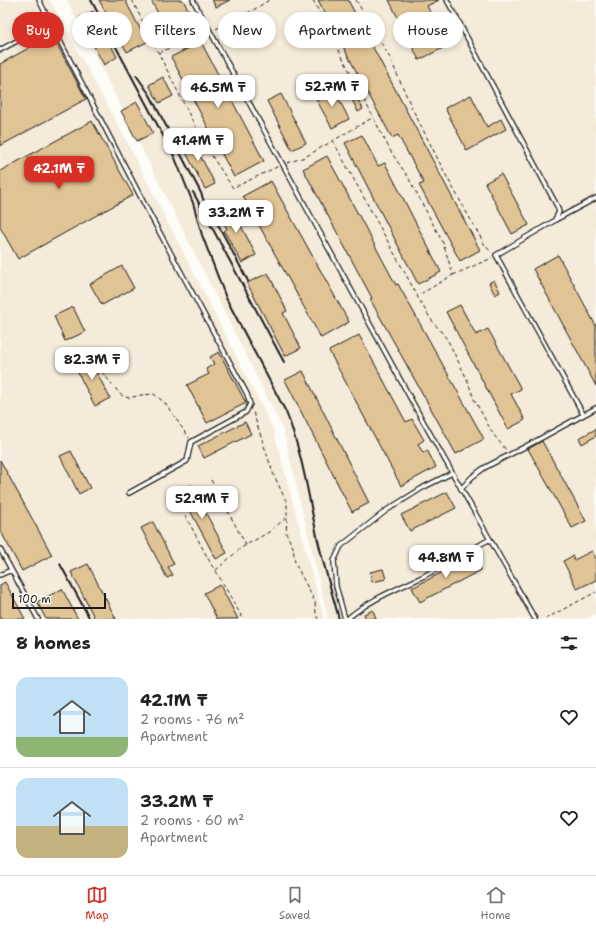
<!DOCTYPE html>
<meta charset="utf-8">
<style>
body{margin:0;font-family:"Shantell Sans",sans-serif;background:#f2f2f2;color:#222;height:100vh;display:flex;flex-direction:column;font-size:15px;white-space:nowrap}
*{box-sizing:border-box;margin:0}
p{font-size:13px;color:#767676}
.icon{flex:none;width:22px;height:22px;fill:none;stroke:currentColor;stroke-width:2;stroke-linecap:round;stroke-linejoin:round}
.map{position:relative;height:619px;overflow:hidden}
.side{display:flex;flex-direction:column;background:#fff;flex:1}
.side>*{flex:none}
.banner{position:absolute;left:12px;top:12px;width:572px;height:36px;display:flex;gap:8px}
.scale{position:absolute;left:12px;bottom:10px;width:94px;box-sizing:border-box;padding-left:4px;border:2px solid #1c1c1c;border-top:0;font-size:11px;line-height:14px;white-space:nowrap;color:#1c1c1c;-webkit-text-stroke:3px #fdfcf7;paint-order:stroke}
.price{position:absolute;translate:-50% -34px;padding:0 9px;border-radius:8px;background:#fff;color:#222;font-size:13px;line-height:26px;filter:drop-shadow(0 1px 2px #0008)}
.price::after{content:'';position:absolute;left:50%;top:24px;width:12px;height:9px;margin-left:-6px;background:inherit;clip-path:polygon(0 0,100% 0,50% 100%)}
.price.selected{background:#d93025;color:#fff}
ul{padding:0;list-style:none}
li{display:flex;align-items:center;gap:12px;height:100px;padding:0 16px}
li+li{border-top:1px solid #e0e0e0}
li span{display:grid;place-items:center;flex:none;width:112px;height:80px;border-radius:12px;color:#555}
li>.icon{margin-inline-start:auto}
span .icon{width:48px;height:48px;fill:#fffc;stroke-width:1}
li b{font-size:17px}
h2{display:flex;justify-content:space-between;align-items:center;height:48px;padding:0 16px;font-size:17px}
.chip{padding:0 14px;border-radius:18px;background:#fff;box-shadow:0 2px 6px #0003;font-size:14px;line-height:36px}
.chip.selected{background:#d93025;color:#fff}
.tab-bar{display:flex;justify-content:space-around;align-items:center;height:56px;border-top:1px solid #e0e0e0;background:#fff;font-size:11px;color:#767676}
.tab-bar a{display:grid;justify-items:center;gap:2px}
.tab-bar .selected{color:#d93025}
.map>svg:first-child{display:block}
.built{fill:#f5ebda}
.building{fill:#e1c495;stroke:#1c1c1c}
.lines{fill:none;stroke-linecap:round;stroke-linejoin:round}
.lane-casing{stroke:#1c1c1c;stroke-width:6}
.path{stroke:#1c1c1c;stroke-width:1;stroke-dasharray:4 3;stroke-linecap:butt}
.lane{stroke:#fdfcf7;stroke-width:3.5}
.rail{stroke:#1c1c1c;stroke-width:2}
</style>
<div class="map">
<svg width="596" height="619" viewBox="0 0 596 619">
<rect width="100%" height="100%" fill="#fdfcf7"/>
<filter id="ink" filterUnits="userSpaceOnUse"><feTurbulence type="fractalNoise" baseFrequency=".025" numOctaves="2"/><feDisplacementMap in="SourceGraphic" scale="8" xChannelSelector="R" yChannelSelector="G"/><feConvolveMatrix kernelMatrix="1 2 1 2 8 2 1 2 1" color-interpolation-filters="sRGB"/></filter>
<g filter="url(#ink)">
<path class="built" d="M0 0H50L118 125 273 428 324 619H0Z
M67 0H596V614L585 619H328L283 429Z"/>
<path class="building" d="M99 0H125L147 42 127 52Z
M151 0H183L193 19 168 32Z
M212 0H230L216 7Z
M318 0H348L480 250 460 261 419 185 424 183 398 135 392 138Z
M389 0H439L427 6 447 46 419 60Z
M93 11 117 57 104 65 79 18Z
M27 12 31 18 18 24 15 18Z
M52 35 86 99 0 146V64Z
M201 42 264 161 234 177 171 57Z
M163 77 173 96 159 103 149 85Z
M333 88 349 119 332 128 315 97Z
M352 89 363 109 358 112 348 91Z
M281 94 306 143 292 150 267 101Z
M471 95 487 127 501 119 506 129 467 151 445 108Z
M137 102 153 133 137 141 121 111Z
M92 121 133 195 18 259 0 227V171Z
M362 135 378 166 385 163 441 272 418 284 345 143Z
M190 136 215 184 205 189 180 141Z
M327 156 396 285 398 284 484 439 456 454 370 299 372 298 303 169Z
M501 174 529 225 512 234 485 183Z
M271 181 349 322 321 338 243 196Z
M230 204 256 255 242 263 224 231 227 229 217 211Z
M558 255 596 326V386L533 269Z
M122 266 134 288 102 305 90 284Z
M268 273 287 311 283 313 301 348 285 356 247 283Z
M494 280 500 292 495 295 489 283Z
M460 305 476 335 488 329 521 389 511 394 525 420 508 429 446 312Z
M73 307 85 332 65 341 54 316Z
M359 335 406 422 412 419 424 440 418 444 423 453 427 450 436 467 401 486 329 351Z
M219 352 246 403 207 423 187 385 209 374 206 369 214 364 210 357Z
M88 356 110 398 95 406 73 363Z
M303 371 369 503 352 512 285 380Z
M245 422 251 434 204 458 198 446Z
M596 429V436L582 444 579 438Z
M542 441 586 521 572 528 528 449Z
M71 451 90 488 79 494 60 456Z
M0 460 52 555 22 571 0 530Z
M191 485 227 553 216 559 186 503 183 505 176 492Z
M447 492 456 508 410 531 401 515Z
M153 522 174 564 168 567 173 575 167 578 141 528Z
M592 551 596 559V580L577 589 563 561 573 556 574 560Z
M473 556 481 570 420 602 412 588Z
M88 564 116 619H95L71 572Z
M383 569 386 579 372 582 370 572Z
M5 582 25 619H0V585Z
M220 585 238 619H217L204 593Z
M62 589 78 619H46L37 602Z
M373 610 376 619H366L364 614Z"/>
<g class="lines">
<defs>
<path id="lane" d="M193 0 419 414 535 619
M447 0 557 206 559 212 554 221 496 255 583 414
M47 16 148 211 247 394 250 404 246 412 191 442 187 461 129 493
M0 50 43 27 47 16 39 0
M555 220 596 198
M461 489 472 477 484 468 534 442 596 408
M0 549 38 619
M0 575 11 570
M345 619 336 586 334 561 341 546 387 510 424 487 452 473
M347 619C369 600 397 589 422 577 445 565 467 552 490 539"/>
</defs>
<use href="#lane" class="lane-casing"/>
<path class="path" d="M132 0 204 144 233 188 279 166
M313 0 391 152 408 177 443 243 453 275 417 296 430 318 447 339 467 379 474 399 493 434 507 451
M356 0 390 58 411 106 448 179 486 247 492 252
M216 29 255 9 269 0
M159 53 189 38 205 33
M333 141 417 295
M287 163 305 157 372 118
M453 275 492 258
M102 372 121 395 129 398 141 395 154 394 165 403 189 438
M211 480 246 545
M185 515 212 566 216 570 241 548 269 532 287 517V503L273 473 253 412
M287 518 286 533 293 547 295 563 315 602 316 614 318 619
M216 571 243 619
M545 619 596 592"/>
<use href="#lane" class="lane"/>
<path class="rail" d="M91 0 175 158 193 203 202 235 226 298 286 412C302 452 308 494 317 536 323 564 332 592 339 619
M136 75 150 95 201 193 206 207
M193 192 284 362
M206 202 248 281
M60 564 90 619"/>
</g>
</g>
</svg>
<div class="scale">100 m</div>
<b class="price" style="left:332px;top:108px">52.7M ₸</b>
<b class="price" style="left:218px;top:109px">46.5M ₸</b>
<b class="price" style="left:198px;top:162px">41.4M ₸</b>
<b class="price selected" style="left:59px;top:190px">42.1M ₸</b>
<b class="price" style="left:236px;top:234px">33.2M ₸</b>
<b class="price" style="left:92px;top:381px">82.3M ₸</b>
<b class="price" style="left:202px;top:520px">52.9M ₸</b>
<b class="price" style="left:446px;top:579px">44.8M ₸</b>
<div class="banner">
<a class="chip selected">Buy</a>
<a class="chip">Rent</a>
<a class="chip">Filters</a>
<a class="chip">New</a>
<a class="chip">Apartment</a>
<a class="chip">House</a>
</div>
</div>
<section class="side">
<h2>8 homes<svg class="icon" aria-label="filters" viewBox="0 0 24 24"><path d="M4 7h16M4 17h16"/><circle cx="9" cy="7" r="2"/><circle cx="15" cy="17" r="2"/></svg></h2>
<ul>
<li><span style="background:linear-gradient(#bfe0f5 75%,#8fb573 0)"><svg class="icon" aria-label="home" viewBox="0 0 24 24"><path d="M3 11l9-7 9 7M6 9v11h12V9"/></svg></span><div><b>42.1M ₸</b><p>2 rooms · 76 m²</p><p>Apartment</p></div><svg class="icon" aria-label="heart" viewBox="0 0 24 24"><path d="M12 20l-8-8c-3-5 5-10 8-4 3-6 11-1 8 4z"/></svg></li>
<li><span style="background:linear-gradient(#bfe0f5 60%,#c2b280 0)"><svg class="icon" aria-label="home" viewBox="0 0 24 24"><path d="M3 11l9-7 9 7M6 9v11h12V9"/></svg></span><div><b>33.2M ₸</b><p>2 rooms · 60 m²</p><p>Apartment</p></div><svg class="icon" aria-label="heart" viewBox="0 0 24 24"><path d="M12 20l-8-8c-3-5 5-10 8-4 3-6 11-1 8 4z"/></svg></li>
</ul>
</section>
<nav class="tab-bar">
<a class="selected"><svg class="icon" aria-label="map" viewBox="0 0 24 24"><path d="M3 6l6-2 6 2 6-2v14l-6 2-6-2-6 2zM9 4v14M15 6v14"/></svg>Map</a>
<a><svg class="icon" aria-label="saved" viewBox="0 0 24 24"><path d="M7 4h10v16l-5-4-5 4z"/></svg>Saved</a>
<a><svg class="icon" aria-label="home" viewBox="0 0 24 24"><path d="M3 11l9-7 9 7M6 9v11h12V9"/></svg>Home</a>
</nav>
